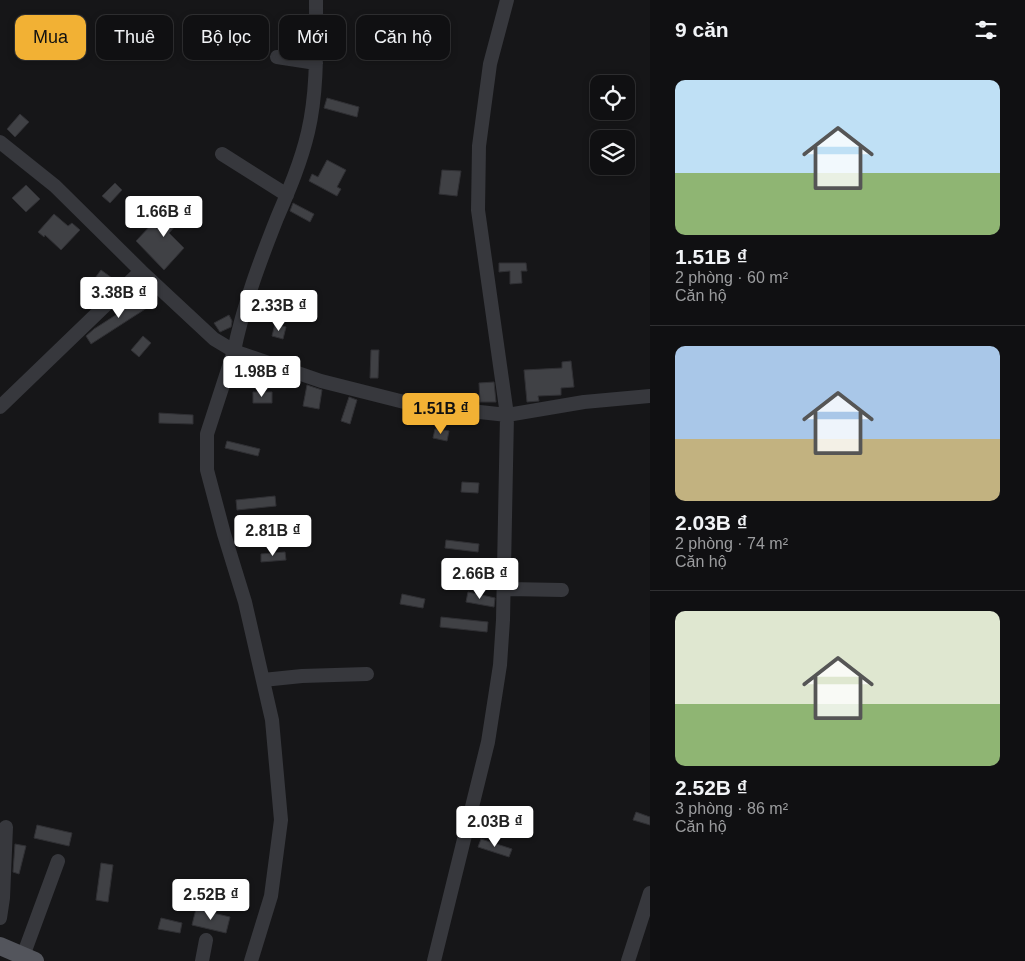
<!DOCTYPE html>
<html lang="vi">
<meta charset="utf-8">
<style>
body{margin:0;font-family:Arial,sans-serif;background:#1e1e20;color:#f1f3f6;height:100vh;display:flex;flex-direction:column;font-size:19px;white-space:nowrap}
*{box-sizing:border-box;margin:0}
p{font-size:16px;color:#9c9d9f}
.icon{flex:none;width:28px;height:28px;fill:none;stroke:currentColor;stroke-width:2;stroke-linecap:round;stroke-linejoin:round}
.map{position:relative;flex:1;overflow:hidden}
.drawer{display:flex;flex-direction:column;background:#101012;width:375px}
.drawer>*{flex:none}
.hud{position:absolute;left:15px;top:15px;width:475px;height:45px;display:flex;gap:10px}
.controls{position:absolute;left:590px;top:75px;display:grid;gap:10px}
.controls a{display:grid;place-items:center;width:45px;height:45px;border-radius:10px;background:#101012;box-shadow:0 2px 8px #0003,0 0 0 1px #303032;font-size:25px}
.price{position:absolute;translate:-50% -42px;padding:0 11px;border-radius:5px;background:#fff;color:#222;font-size:16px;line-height:32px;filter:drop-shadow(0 1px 2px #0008)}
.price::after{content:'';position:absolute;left:50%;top:30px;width:15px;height:11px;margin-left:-8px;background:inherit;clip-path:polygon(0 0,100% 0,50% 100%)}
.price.current{background:#f2b134;color:#111}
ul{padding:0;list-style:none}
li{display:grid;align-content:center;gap:10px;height:265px;padding:0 25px}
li+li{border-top:1px solid #303032}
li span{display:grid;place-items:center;height:155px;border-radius:10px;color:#555}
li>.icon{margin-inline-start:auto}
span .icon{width:90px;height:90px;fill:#fffc;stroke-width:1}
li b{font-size:21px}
h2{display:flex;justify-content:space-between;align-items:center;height:60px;padding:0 25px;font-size:21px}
.pill{padding:0 18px;border-radius:10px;background:#101012;box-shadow:0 2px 8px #0003,0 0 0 1px #303032;font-size:18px;line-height:45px}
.pill.current{background:#f2b134;color:#111}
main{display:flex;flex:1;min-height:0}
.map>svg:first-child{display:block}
.building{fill:#404145;stroke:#303034}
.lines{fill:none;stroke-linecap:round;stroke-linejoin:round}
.minor{stroke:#37383d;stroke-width:14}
.major{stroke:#53555c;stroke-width:18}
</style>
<main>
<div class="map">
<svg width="650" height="961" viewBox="0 0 650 961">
<rect width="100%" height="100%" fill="#161618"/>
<path class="building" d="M327 98 359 107 357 117 324 108Z
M20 114 29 122 15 137 7 129Z
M327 160 346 170 337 187 341 189 337 196 309 181 312 174 318 177Z
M442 170 461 171 457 196 439 194Z
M115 183 122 190 110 203 102 196Z
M26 185 40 199 26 212 12 198Z
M182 201 191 208 169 233 184 248 164 270 136 241 152 224 157 229Z
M293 203 314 214 310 222 290 211Z
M54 214 68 226 72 223 80 230 61 250 45 235 44 237 38 232Z
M499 263H526L527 271H521L522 283 510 284V271L499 272Z
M101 270 112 278 96 301 84 293Z
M147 295 153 304 91 344 86 336 94 329Z
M229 315 232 321 231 327 220 332 214 323Z
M275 324 286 327 283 339 272 336Z
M143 336 151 343 139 357 131 350Z
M371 350H379L378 378H370Z
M571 361 574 387 561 388V395L538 396 539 401 527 402 524 370 562 368V362Z
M494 382 496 402H480L479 383Z
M307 385 322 390 319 409 303 406Z
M253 392H272V403H253Z
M349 397 357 400 350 424 341 421Z
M159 413 193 415V424L159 423Z
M435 429 449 431 447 441 433 438Z
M227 441 260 449 258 456 225 448Z
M462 482 479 483 478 493 461 492Z
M275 496 276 506 237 510 236 500Z
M446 540 479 544 478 552 445 548Z
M285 552 286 560 261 562V554Z
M460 572H483V581H460Z
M468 592 495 598 494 607 466 602Z
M402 594 425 599 423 608 400 604Z
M441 617 488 622 487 632 440 627Z
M636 812 650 817V825L633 820Z
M494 816 509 822 506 830 491 824Z
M37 825 72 833 69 846 34 838Z
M481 839 512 849 509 857 478 847Z
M15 844 26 846 19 874 13 872Z
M101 863 113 865 108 902 96 900Z
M196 909 230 917 226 933 192 925Z
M161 918 182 923 180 933 158 929Z"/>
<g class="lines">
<path class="minor" d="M277 57 316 63
M0 142 55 186 141 271 214 339 234 351C243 306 260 261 277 218 289 190 301 162 308 132 318 89 316 44 316 0
M222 154 287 195
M0 407 141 271
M504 589 562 590
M263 680 302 676 367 674
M0 918 3 898 6 827
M23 956 58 861
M202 961 206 940
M251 961 271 896 281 820 272 720 245 602 224 534 207 470V434L234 351 321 381 416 405 507 415 584 402 650 396
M434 961 488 742 500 665 503 620 507 415 478 210 479 146 490 64 507 0
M628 961 650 893"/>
<path class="major" d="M0 946 35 961"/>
</g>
</svg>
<div class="controls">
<a><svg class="icon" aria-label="locate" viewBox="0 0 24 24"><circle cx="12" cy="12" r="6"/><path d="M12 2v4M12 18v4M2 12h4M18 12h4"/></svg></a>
<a><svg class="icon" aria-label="layers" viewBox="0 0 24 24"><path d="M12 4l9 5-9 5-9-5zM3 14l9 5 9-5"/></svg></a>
</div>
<b class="price" style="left:164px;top:238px">1.66B ₫</b>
<b class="price" style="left:119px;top:319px">3.38B ₫</b>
<b class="price" style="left:279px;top:332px">2.33B ₫</b>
<b class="price" style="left:262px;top:398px">1.98B ₫</b>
<b class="price current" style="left:441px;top:435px">1.51B ₫</b>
<b class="price" style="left:273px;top:557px">2.81B ₫</b>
<b class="price" style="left:480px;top:600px">2.66B ₫</b>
<b class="price" style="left:495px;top:848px">2.03B ₫</b>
<b class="price" style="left:211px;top:921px">2.52B ₫</b>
<div class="hud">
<a class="pill current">Mua</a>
<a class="pill">Thuê</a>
<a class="pill">Bộ lọc</a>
<a class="pill">Mới</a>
<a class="pill">Căn hộ</a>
</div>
</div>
<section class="drawer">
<h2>9 căn<svg class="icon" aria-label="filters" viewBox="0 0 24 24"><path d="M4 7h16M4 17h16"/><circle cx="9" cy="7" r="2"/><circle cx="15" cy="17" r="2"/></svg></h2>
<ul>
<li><span style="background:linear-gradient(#bfe0f5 60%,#8fb573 0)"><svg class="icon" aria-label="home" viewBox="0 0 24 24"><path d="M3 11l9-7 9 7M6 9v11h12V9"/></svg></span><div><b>1.51B ₫</b><p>2 phòng · 60 m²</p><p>Căn hộ</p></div></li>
<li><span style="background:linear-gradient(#a9c7e8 60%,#c2b280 0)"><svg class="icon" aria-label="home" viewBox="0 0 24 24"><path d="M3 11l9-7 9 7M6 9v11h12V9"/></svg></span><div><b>2.03B ₫</b><p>2 phòng · 74 m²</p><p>Căn hộ</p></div></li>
<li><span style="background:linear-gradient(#dfe7d0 60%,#8fb573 0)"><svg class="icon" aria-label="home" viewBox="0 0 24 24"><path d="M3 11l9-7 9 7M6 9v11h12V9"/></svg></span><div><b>2.52B ₫</b><p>3 phòng · 86 m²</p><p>Căn hộ</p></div></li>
</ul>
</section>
</main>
